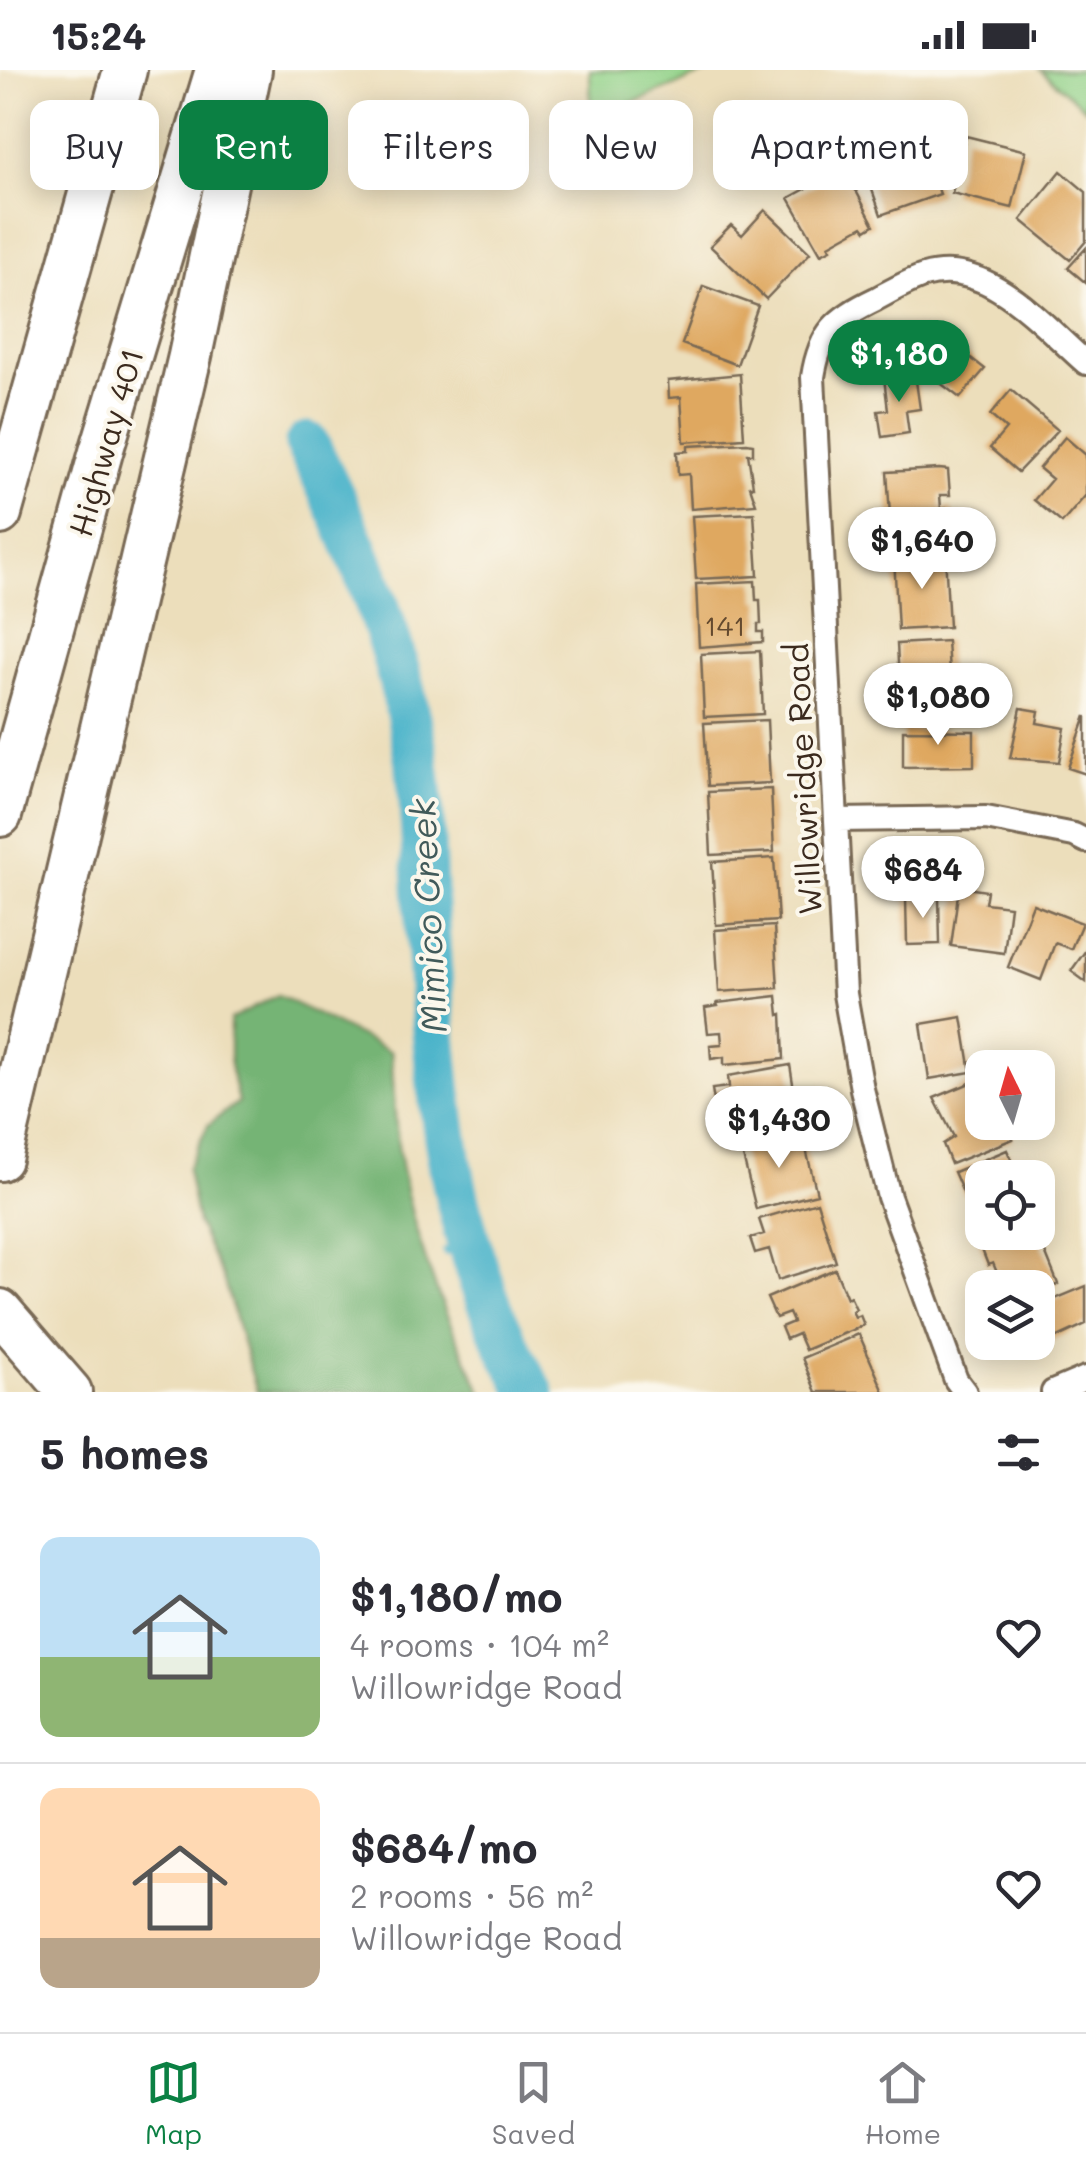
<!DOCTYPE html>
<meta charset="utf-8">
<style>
body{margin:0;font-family:Mali,sans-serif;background:#f7f7f7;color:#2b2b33;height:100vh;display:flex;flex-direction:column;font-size:38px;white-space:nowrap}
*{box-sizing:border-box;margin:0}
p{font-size:32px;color:#7c7c81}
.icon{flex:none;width:55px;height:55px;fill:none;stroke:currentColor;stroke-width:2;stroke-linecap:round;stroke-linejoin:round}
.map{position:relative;height:1322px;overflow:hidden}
.drawer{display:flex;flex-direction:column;background:#fff;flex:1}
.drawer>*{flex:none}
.banner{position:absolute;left:30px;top:30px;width:1028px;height:90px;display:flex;gap:20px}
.needle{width:65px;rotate:355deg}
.fabs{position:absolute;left:965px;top:980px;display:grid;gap:20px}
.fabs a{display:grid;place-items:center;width:90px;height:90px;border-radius:20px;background:#fff;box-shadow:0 5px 25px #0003;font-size:50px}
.price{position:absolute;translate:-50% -85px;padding:0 22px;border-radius:35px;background:#fff;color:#222;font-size:32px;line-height:65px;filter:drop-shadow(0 2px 5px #0008)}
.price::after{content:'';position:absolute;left:50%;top:60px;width:30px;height:22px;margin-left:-15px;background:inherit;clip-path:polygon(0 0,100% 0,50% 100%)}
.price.selected{background:#0b8043;color:#fff}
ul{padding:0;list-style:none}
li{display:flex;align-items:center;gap:30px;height:250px;padding:0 40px}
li+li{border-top:2px solid #e1e1e2}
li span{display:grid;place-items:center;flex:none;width:280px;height:200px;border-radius:20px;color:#555}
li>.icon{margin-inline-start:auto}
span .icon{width:120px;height:120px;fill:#fffc;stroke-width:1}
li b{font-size:42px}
h2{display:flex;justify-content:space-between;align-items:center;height:120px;padding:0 40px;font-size:42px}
.pill{padding:0 35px;border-radius:20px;background:#fff;box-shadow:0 5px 25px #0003;font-size:35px;line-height:90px}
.pill.selected{background:#0b8043;color:#fff}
.status{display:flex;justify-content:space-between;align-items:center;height:70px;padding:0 50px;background:#fff;direction:ltr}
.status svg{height:28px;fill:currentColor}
.tabs{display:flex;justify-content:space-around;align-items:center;height:140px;border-top:2px solid #e1e1e2;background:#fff;font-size:28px;color:#7c7c81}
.tabs a{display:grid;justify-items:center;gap:5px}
.tabs .selected{color:#0b8043}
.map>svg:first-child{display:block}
.green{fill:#92d289;stroke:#667e54;stroke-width:2.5}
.forest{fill:#75b475;stroke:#586f4a;stroke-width:2.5}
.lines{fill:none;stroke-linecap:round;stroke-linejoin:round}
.stream{stroke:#4cb4ca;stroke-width:8}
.river{stroke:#4cb4ca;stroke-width:45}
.building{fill:#dfa861}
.street-casing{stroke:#796955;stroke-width:28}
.highway-casing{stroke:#796955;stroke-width:48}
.street{stroke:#fff;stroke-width:22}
.highway{stroke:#fff;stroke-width:42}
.labels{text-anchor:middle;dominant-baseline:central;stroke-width:8;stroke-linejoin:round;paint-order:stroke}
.number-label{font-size:28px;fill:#644a2f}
.street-label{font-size:32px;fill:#3b2a1e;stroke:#fbf7ec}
.water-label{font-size:35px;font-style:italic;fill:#415a5a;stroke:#fbf7ec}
</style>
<div class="status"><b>15:24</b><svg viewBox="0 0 49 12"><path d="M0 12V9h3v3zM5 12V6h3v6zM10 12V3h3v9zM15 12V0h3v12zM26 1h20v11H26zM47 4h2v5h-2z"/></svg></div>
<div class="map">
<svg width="1086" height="1322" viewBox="0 0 1086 1322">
<rect width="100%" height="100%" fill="#fbf7ec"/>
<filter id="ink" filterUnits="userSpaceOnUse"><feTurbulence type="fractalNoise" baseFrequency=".01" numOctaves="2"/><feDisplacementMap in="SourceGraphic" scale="20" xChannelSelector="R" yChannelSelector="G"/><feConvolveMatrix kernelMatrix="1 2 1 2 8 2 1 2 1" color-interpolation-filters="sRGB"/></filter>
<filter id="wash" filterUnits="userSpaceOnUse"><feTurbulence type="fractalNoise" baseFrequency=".0048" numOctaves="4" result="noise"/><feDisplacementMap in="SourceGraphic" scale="40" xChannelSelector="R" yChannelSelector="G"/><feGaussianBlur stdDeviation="2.25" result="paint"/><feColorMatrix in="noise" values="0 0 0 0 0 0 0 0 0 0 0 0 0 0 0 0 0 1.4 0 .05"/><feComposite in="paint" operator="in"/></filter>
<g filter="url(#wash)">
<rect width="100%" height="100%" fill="#ecdebb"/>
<path class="green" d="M590 0H714L591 49Z
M1040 0H1086V39Z"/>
<path class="forest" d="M278 925 391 982C394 1015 394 1049 399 1082 412 1167 444 1245 482 1322H257L224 1211 197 1153 187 1099 208 1055 238 1032 230 995V950Z"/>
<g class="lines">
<path class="stream" d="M378 533 388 511
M446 1182 468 1180"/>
<path class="river" d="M307 374C361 480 405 591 419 710 423 745 423 781 425 816 435 991 439 1167 532 1322"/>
</g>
<g id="blocks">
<path class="building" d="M966 66 1026 81 1012 138 952 123Z
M920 68 940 124 881 145 861 89Z
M844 98 874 155 866 160 863 156 829 175 831 179 821 184 789 128Z
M1061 101 1086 122V171L1070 190 1021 150Z
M765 140 810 183 766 229 710 176 731 155 742 165Z
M1086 178V213L1068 198Z
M703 216 758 236 737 295 682 274Z
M944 273 963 289 967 285 985 299 960 328 922 299Z
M740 304 744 368 684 372 681 327 669 328 668 311Z
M915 304 920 339 906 341 909 363 882 367 878 341 888 340 884 308Z
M1011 320 1058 360 1018 402 990 378 1006 359 990 345Z
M1065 367 1086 385V425L1062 453 1034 430 1052 409 1039 398Z
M747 373 753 374V384H748L753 416H750L756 434 691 439 689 404 678 405 677 382 688 381V376Z
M939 399 948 400 950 425H940L941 439 952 438 954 469 892 474 887 402Z
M754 443 758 506 696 509 692 446Z
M945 484 949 557 898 560 894 487Z
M755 511 756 530H760L761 554H758V562H763V572L699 577 696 514Z
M947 571 950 618 964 617 965 634H951L952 644 901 647 897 574Z
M760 581 763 644 704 647 701 584Z
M1021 638 1039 641 1037 653 1065 658 1059 692 1010 688Z
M1086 646V704L1068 698Z
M767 650 770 713 708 716 704 653Z
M903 660 974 661V696L903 697Z
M771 719 774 782 711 785 708 722Z
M774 788 778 851 716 855 712 792Z
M959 817 987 821 985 833 1010 836 1004 883 951 876Z
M906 828H939L940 874 907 875Z
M1033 834 1082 853 1071 879 1055 873 1041 910 1008 897Z
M774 856 778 918 719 922 715 860Z
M1086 880V912L1071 901Z
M777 926 779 945 782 944 784 989 724 995V987L711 989 710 975 722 974 721 962 708 963 705 938 718 936 717 933Z
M962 947 971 1002 929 1009 921 954Z
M790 995 800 1057 740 1068 734 1034 715 1037 712 1019 729 1017 728 1006Z
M982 1008V1052H1006L1013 1069 951 1094 943 1074 954 1067 934 1028Z
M802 1063 817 1124 756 1139 741 1078Z
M1007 1080 1019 1108H982V1169L971 1143 976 1141 968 1123 964 1125 954 1102Z
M817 1132 836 1192 778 1210 769 1179 755 1183 750 1168 764 1164 759 1149Z
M1002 1162H1037L1058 1214 1038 1223V1218H998L996 1214 1001 1212 993 1193 988 1195 979 1172Z
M835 1199 847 1228 850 1226 856 1239 852 1241 855 1247 860 1245 864 1255 805 1280 798 1264 786 1269 781 1257 793 1252 789 1243 776 1248 767 1228Z
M1086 1216V1254L1028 1281 1024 1272H1038V1236Z
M859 1264 884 1322H816L802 1288Z"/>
</g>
</g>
<g filter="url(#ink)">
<use href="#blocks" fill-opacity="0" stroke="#796955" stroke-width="2.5"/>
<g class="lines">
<defs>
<path id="street" d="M837 750 986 748 1074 765 1086 771
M965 1322 956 1310 889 1127 862 1019 845 924 813 307C820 262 836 248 876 229 891 221 908 211 924 206 988 187 1043 256 1086 293
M1053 1322 1086 1308"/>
<path id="highway" d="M0 443 125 0
M0 745 101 382 217 0
M0 1089 190 286 250 0
M0 1241 70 1322"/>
</defs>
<use href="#street" class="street-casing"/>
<use href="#highway" class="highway-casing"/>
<use href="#street" class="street"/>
<use href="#highway" class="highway"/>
</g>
</g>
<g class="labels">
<g class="number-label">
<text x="725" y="555">141</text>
</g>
<g class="street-label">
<text transform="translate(105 372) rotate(-74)">Highway 401</text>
<text transform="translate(802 709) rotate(-93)">Willowridge Road</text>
</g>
<g class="water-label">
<text transform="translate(427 846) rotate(-93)">Mimico Creek</text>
</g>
</g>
</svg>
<div class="fabs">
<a><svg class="needle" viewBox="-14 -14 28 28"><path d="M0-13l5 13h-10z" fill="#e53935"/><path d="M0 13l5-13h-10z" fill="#7c7c81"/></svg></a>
<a><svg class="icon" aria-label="locate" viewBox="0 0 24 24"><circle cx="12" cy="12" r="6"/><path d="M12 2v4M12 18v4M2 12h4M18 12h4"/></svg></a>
<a><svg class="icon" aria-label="layers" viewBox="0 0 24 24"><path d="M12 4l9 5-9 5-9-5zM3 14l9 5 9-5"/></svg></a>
</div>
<b class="price selected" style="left:899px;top:335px">$1,180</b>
<b class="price" style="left:922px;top:522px">$1,640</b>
<b class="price" style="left:938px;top:678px">$1,080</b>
<b class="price" style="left:923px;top:851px">$684</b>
<b class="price" style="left:779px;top:1101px">$1,430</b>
<div class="banner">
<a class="pill">Buy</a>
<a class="pill selected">Rent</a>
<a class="pill">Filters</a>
<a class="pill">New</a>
<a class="pill">Apartment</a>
</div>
</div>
<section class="drawer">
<h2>5 homes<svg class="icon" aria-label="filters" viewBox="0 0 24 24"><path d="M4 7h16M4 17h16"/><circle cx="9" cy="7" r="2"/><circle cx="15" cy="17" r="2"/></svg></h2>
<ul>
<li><span style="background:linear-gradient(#bfe0f5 60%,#8fb573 0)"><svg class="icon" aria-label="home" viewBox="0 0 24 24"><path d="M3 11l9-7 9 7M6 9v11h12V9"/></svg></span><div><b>$1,180/mo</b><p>4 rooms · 104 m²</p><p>Willowridge Road</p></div><svg class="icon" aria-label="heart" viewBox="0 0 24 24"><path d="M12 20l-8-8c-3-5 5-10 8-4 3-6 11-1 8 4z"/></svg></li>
<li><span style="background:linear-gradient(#ffd9b3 75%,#b9a48a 0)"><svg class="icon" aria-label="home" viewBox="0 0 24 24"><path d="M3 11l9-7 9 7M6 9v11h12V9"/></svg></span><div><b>$684/mo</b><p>2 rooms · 56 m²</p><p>Willowridge Road</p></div><svg class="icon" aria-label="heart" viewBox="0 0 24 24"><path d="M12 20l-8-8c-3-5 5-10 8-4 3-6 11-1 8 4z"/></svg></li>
</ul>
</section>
<nav class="tabs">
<a class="selected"><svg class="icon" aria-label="map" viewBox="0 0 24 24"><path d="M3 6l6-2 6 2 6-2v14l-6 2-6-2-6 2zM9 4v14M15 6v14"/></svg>Map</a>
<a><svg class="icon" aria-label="saved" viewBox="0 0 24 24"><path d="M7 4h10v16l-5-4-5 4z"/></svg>Saved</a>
<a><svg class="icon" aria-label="home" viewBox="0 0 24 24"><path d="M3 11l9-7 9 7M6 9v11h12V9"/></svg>Home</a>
</nav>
